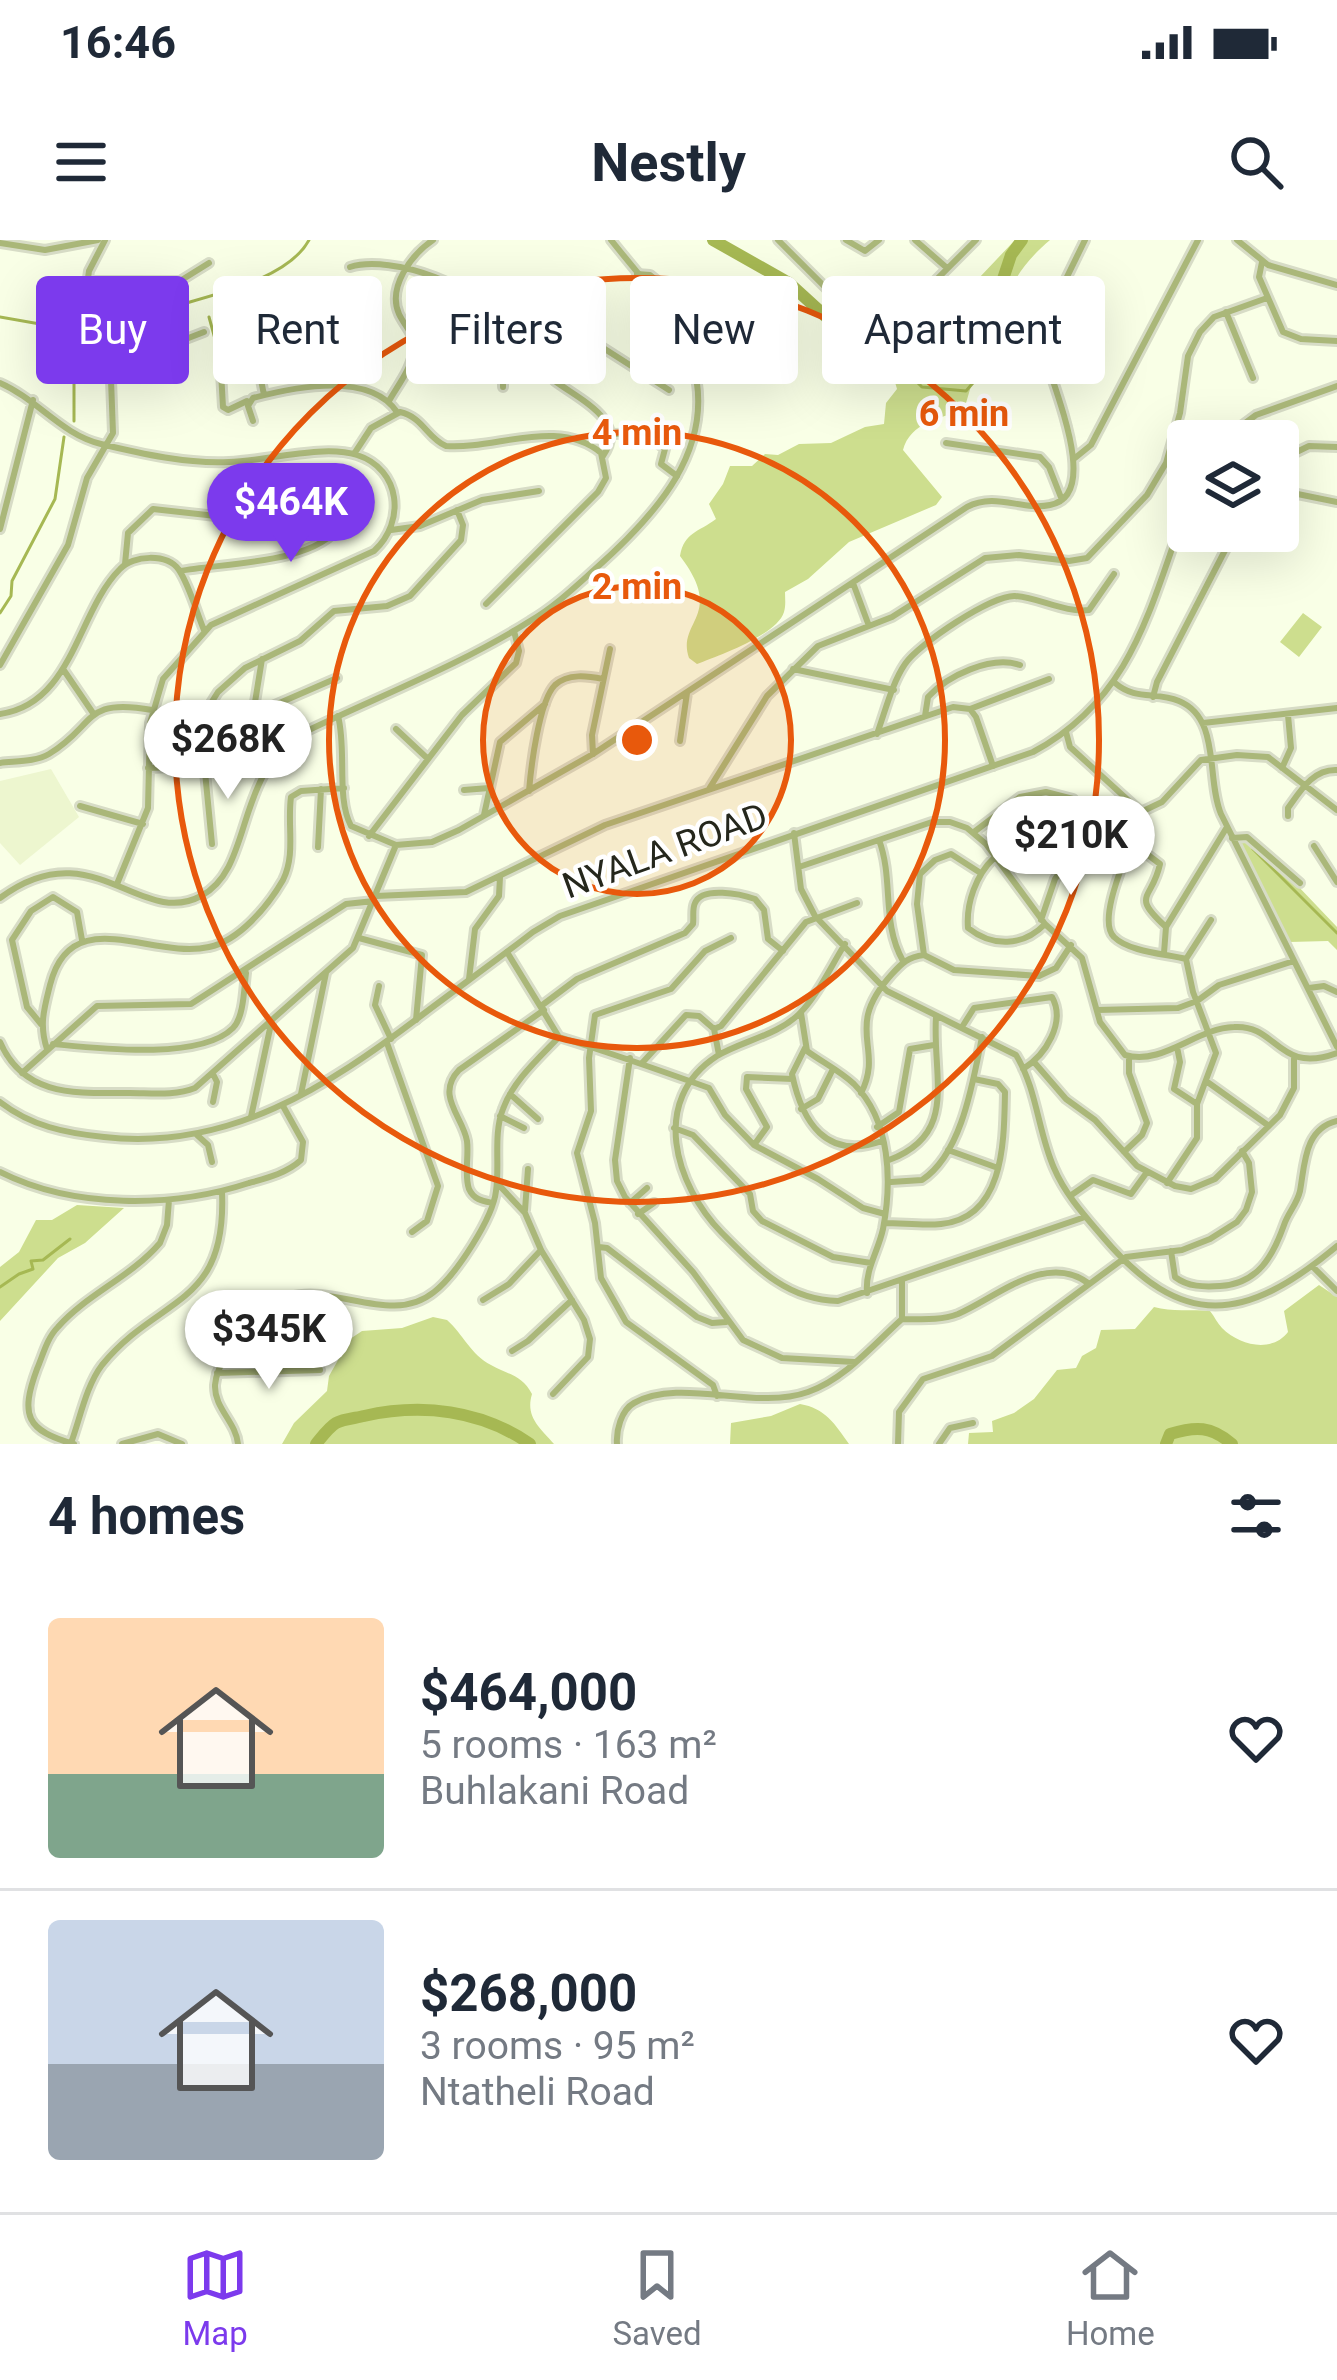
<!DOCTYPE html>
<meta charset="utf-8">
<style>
body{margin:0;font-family:Roboto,sans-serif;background:#f6f6f7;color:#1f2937;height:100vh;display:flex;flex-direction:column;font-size:45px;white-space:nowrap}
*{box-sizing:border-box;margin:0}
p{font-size:39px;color:#747a83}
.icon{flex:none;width:66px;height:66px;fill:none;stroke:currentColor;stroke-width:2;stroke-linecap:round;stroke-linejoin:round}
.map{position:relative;height:1204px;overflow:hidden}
.details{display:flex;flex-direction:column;background:#fff;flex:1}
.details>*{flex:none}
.hud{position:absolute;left:36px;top:36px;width:1266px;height:108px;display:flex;gap:24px}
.fabs{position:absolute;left:1167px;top:180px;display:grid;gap:24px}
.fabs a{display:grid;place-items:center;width:132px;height:132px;border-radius:12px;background:#fff;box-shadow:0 12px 48px #0002;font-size:60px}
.price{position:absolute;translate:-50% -102px;padding:0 27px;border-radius:42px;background:#fff;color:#222;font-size:39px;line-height:78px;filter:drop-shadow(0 3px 6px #0008)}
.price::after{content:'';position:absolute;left:50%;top:72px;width:36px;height:27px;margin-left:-18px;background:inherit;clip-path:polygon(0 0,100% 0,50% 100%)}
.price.current{background:#7c3aed;color:#fff}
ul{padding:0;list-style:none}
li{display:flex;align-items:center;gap:36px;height:300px;padding:0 48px}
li+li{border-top:3px solid #e0e1e3}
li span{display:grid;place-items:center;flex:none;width:336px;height:240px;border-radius:12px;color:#555}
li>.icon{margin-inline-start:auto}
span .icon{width:144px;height:144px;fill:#fffc;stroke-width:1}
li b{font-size:51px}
h2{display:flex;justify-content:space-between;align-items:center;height:144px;padding:0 48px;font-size:51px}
.chip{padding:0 42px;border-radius:12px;background:#fff;box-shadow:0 12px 48px #0002;font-size:42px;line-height:108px}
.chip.current{background:#7c3aed;color:#fff}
.status{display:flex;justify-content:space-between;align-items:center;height:84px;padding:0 60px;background:#fff;direction:ltr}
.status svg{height:33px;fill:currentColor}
header{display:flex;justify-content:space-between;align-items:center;height:156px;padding:0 48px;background:#fff;font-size:54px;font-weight:700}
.menu{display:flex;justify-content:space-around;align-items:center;height:168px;border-top:3px solid #e0e1e3;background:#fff;font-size:33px;color:#747a83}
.menu a{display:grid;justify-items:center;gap:6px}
.menu .current{color:#7c3aed}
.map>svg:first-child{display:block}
.built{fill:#edf6cf}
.green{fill:#cdde8e}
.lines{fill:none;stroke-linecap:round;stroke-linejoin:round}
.stream{stroke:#a6b853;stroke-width:3}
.river{stroke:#a6b853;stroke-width:12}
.minor-casing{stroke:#d7dcc6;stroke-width:12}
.tertiary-casing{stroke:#d7dcc6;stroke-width:12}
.minor{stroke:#aab779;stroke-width:6}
.tertiary{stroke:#aab779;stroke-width:6}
.ring{fill:none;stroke:#e8590c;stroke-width:6}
.labels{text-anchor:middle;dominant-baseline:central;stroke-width:9;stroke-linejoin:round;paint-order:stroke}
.street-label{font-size:36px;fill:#25271c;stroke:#fff}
.centre{fill:#e8590c;stroke:#fff;stroke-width:6}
.ring-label{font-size:36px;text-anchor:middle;font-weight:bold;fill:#e8590c;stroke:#fff;stroke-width:9;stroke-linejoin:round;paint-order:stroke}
</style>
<div class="status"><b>16:46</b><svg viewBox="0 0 49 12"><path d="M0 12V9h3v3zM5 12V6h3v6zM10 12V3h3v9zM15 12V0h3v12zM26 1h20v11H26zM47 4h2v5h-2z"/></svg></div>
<header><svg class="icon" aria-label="menu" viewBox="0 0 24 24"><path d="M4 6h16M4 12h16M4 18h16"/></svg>Nestly<svg class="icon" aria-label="search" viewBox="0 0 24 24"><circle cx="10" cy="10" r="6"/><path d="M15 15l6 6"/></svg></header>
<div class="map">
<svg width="1337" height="1204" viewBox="0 0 1337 1204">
<rect width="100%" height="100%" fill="#f9ffe6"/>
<path class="built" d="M51 529 79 577 20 625 0 603V541Z"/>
<path class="green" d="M1015 0H1050C1025 21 1004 49 1001 83 1000 96 1004 109 1004 123L973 139 964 170C940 178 910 183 903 210L942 257 936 265 849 302 808 339 785 352C785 359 786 365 784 372 777 395 718 416 697 424L689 418C676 381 726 376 680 316 684 292 699 292 716 279L709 264 723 244 730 226H752L765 214 778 215 799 204 831 203 865 187 884 184 886 163 897 149 888 118 924 96Z
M1303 373 1322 387 1299 417 1280 402Z
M1237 601H1246L1296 644 1337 687V710L1328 701 1289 702Z
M77 965 124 968 85 1003 58 1018 0 1081V1027L19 1012 36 980H52Z
M1319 1045 1337 1057V1204H968L969 1193 993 1192 992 1181 1014 1173 1034 1159 1057 1130 1076 1128 1082 1116 1096 1108 1101 1090 1135 1089 1154 1067C1172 1072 1191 1069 1210 1071 1215 1077 1217 1083 1222 1088 1240 1106 1272 1113 1288 1092L1284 1071Z
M433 1077 447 1080C463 1094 471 1115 491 1125 509 1135 522 1135 532 1154 525 1177 540 1188 554 1204H282L294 1183 327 1151 329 1136 350 1099 362 1091 402 1088Z
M800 1164C825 1168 835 1184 849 1204H730L731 1183 771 1176Z"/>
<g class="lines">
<path class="stream" d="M93 61 117 56 156 72C200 57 286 43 309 0
M0 77 57 87
M209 77 223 128
M911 136 922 147 966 151C989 126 999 106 992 72
M74 181V118L59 87 81 66
M0 373 11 356 12 341 55 259 64 197
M1253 609 1337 693
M0 1047 19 1034 33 1029 31 1021 43 1020 70 999"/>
<path class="river" d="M713 0 789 43 880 126 905 137 921 135 940 124 992 72 1011 15 1022 0
M316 1204C321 1198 329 1187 336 1183 343 1179 356 1178 364 1176 422 1163 481 1170 530 1204
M1166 1204 1170 1194C1196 1186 1211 1186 1232 1204"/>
<defs>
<path id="minor" d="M778 0 852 74 881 83 905 71 976 0
M846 0 865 11 879 0
M915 0 947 28
M1237 0 1268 25 1337 45
M0 3 45 10 98 0
M1262 22 1259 37 1283 92 1301 99 1337 101
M350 27C391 14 485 46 501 89 507 107 503 129 503 147
M637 34 650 35 671 52 716 45 760 63 774 73
M87 41H180L209 23
M1226 72 1253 138
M448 81 447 61 452 46
M109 108 173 104 204 92
M0 143C37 159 62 195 101 204 142 214 188 224 229 222 266 221 323 204 357 215 401 229 406 282 374 311L211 385 163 439 150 483 148 568 117 644
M247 161 228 170 223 167 221 132 251 123 259 130 264 155
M389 161C398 145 412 128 414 109 415 94 405 87 399 74 387 47 412 14 433 0
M253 181 248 166 253 158C294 147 369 131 397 172
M612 194 645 193 665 209 661 224 677 236
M946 203 1040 217 1049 227 1062 260
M354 214 371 188 400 172C423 177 427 198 446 206 495 210 558 177 601 213L606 238 598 252 486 364
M603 216C628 180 580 160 555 141V129L585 105 597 104 669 150
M1075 218 1091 205 1198 0
M1278 221 1309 206 1337 207
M1278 250 1337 262
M0 289 33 160
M391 290 420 286 482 260 539 251
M125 324 128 293 153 269 216 276 318 266C331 266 340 272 339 286 316 324 221 323 180 331
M853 343 869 386
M0 425 68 305 87 238 113 193 110 113 86 52 89 31 105 0
M63 429 93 473
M793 429 894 450
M1115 443C1136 461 1156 451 1179 461 1221 478 1206 539 1221 574L1337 807
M1153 457 1157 442 1235 291
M970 469 1049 439
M0 474C73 464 77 372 120 329 133 315 167 313 179 330 190 347 196 371 204 390
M254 474 337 438
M338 476C347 510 336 558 351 586L396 605 432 602 459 590 593 514 967 267C996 252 1022 271 1050 265 1107 255 1043 127 1039 94L1085 0
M925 476 928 457C947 436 991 415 1020 425
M1203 483 1337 468
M396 489 428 519
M1066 492 1070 507 1141 572
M250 493 262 419
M877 494C885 472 892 443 905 424 918 404 992 355 1015 356 1040 358 1065 373 1089 370L1114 334
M680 501 687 453
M593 514 592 495 610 409
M0 523C16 521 35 522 49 514 96 486 82 457 152 470
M148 528 201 526
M1282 528 1291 508 1288 475
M709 549 767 456 818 406 892 377 985 318 1019 315 1069 321 1087 318 1147 255 1166 223 1180 173 1188 116 1200 92 1214 77 1267 58
M464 550 489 548
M529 551C531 527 539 461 555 445 568 433 588 436 603 439
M80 566 143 584
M484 575 500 502 545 464
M1288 576V568C1301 550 1313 529 1337 530
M988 582 1051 605 1071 617H1105L1124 624
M974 592 1020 557 1046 552 1073 559 1092 583 1133 597
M794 593 801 649 815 676 887 751 1016 815C1037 849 1038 892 1054 928 1065 954 1084 975 1102 996 1182 1091 1245 1083 1337 1006
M369 596 462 475 516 423 519 411 514 391
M1232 598 1247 597 1300 643
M879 600C894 640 881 682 903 721
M1131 602 1160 624C1152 661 1130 654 1166 687
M212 604 202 501 206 471 218 452 245 428 300 401 334 371 387 366 410 356 461 300 463 285 457 270
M1314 606 1337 642
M318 607 321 549
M994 618C976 635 966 663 968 688 992 707 1023 707 1045 684
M799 627 932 582H950L967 588 986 604 1045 684 1082 718 1100 782 1125 815C1163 826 1196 788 1234 787 1278 784 1277 835 1337 813
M376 656 466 652 605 585 953 467 970 469 976 477 993 526
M1041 680 1055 639 1071 617
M359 698 422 715 416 780
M845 704C831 726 818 755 799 774 778 795 742 801 717 816 649 860 675 945 722 993 756 1027 786 1060 838 1061L1085 977
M507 712 559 797
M1164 713 1166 687 1227 587
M924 715 917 664 920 634 935 620 951 614 979 632
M1186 719C1167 714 1129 712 1114 697 1094 678 1136 597 1141 572L1162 562 1201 520 1237 515 1268 517 1337 570
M1186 719 1211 680
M469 739 475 689 499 656 500 637
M379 746 375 765 391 799
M1309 748 1324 746 1337 752
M541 766 577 739 685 693 693 684C694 677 692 669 695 663 702 646 741 654 755 659L764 670 768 699 783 711
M1097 770 1178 768 1197 761 1219 745 1294 721
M801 773 807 811C822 822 840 831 854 844 891 881 892 942 883 989 878 1012 865 1029 867 1053
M41 784 27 767 12 700 31 671 53 657 77 672 82 700
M962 787 974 768 1052 757C1066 782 1046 815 1023 829
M714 789 719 815
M559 797C611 813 659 830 709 848L725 875 754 905 818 939 863 968 885 974
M0 802C24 858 78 853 130 853 151 853 175 856 195 848L353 708 396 605
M387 803 438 946 427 981 412 992
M53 804C95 808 200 821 233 788 244 777 244 748 246 733
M1177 807 1180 822 1174 849 1197 864
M805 808 792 834C802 882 826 921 882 901
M47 809C39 785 44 769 50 745 71 661 151 720 209 707 239 701 268 666 283 640 296 614 287 585 291 557L301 551 344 548
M630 818 615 920 617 941 625 957 693 1032 743 1100 782 1118 854 1122
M643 822 686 775 699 776 714 789 721 786 806 682 857 663
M1034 822 1066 859 1095 880 1137 926 1175 946 1191 949 1215 939 1280 875 1294 848V819
M22 833 97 766 191 764 346 664 374 661
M213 834 217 842 213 862
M1206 841 1269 886
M861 853C885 807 842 789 892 734 902 723 908 717 924 715L954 730 1039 736 1056 728 1071 705
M301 854 326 733
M510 854 538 879
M801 869 818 859 833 829
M500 876 524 888
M251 877 271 784
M877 887 899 872 910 809 934 805
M674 888 693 895 750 954 753 971 762 981 833 1017 871 1023
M197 895 208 905 212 922
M754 905 767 887 746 849 747 837 793 839
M948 910 998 928
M1124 912 1142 895 1147 883 1129 833V817
M889 920C959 894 932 837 936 777
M0 932C73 969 173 968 249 943 267 938 287 933 301 920L303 902 283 866
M891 942 922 940C962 914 973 841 982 797
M497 943 525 973 541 1010 584 1080 590 1099 588 1117 553 1154
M1167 943 1197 898V864L1216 813 1193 752 1186 719
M1070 956 1093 940 1131 954 1147 932
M493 963C483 961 474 960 469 949 464 935 469 916 467 901 463 877 435 855 459 830L544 770
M630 963 647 948
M525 970 528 929
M638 974 654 963
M884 983C903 983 923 986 941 984 1005 978 1004 900 1005 852L998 844 974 839
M599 1007 607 1008 697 1077 712 1083 726 1082
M1171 1011 1175 1037C1188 1047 1204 1047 1220 1046 1258 1044 1273 1016 1284 985 1288 973 1297 964 1300 951 1305 924 1304 889 1337 881
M1312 1026 1337 1051
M483 1060 509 1044 541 1010
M902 1079C920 1079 940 1081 958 1074 997 1057 1046 1012 1088 1043
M512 1111 528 1101 572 1060
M266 1131 296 1103 330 1094
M217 1133 320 1130
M717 1156 713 1145 626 1082 601 1038 595 983 577 913 591 871 589 818 595 775 671 749 705 711 731 698
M71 1203C80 1179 86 1146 102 1125 159 1055 227 1068 222 952
M74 1204C26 1191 20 1175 37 1129 43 1115 47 1098 58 1087 87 1054 131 1037 160 1003L167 985 169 960
M122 1204 158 1194 182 1204
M238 1204C236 1182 214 1168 215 1145 217 1123 233 1106 248 1092 260 1080 274 1062 290 1057 336 1044 392 1086 434 1052 456 1035 493 978 496 951 500 925 493 894 503 869 513 841 539 818 559 797
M617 1204C616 1191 621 1170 634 1163 681 1137 755 1171 808 1152 845 1139 873 1105 902 1079V1041
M898 1204 899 1172 923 1139 992 1116 1126 1017 1182 1010 1210 999 1237 982 1246 970 1252 952 1249 923 1242 911
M939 1204 950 1188 973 1183"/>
<path id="tertiary" d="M1221 201 1256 175 1337 146
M0 658C92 589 140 689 201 656 256 627 232 529 309 490 382 455 462 424 530 381 554 367 574 348 594 330 654 277 719 208 692 121 678 75 640 37 611 0
M0 862C31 886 65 893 104 897 229 911 327 847 422 775 459 747 497 720 533 692L560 676 1033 512C1135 457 1150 364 1188 264"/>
</defs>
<use href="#minor" class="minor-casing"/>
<use href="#tertiary" class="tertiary-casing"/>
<use href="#minor" class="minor"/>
<use href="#tertiary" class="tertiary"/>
</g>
<circle cx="637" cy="500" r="154" fill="#e8590c" fill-opacity=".12"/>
<g class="ring">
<circle cx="637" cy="500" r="154"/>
<circle cx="637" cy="500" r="308"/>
<circle cx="637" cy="500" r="462"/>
</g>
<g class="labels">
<g class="street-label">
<text transform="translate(665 611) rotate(-20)">NYALA ROAD</text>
</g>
</g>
<circle cx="637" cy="500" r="18" class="centre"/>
<g class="ring-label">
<text x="964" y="186">6 min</text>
<text x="637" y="205">4 min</text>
<text x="637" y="359">2 min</text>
</g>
</svg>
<div class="fabs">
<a><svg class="icon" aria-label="layers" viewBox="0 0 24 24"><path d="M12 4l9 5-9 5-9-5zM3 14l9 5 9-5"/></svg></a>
</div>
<b class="price current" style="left:291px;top:325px">$464K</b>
<b class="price" style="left:228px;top:562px">$268K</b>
<b class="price" style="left:1071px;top:658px">$210K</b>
<b class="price" style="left:269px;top:1152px">$345K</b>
<div class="hud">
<a class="chip current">Buy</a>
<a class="chip">Rent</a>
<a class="chip">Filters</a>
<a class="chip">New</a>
<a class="chip">Apartment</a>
</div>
</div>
<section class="details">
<h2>4 homes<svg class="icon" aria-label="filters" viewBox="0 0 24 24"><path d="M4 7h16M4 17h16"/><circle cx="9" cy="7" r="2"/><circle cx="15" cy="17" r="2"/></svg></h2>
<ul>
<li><span style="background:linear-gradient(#ffd9b3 65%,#7fa58c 0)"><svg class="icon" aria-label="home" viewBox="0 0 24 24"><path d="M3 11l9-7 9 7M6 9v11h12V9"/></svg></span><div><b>$464,000</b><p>5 rooms · 163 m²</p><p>Buhlakani Road</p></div><svg class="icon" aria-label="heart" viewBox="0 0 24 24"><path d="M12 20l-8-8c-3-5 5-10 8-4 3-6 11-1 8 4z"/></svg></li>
<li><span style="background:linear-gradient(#c9d6e8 60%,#9aa5b1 0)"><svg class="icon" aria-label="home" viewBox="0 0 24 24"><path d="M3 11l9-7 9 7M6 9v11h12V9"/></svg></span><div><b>$268,000</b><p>3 rooms · 95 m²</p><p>Ntatheli Road</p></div><svg class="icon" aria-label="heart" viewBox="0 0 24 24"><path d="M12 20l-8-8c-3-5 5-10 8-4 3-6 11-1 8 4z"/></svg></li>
</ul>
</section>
<nav class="menu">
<a class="current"><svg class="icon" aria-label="map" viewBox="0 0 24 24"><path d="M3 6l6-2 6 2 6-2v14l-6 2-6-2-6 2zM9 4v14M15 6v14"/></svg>Map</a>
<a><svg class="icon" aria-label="saved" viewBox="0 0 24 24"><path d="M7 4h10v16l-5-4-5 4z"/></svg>Saved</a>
<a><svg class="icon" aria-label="home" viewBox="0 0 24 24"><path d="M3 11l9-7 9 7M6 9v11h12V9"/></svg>Home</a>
</nav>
